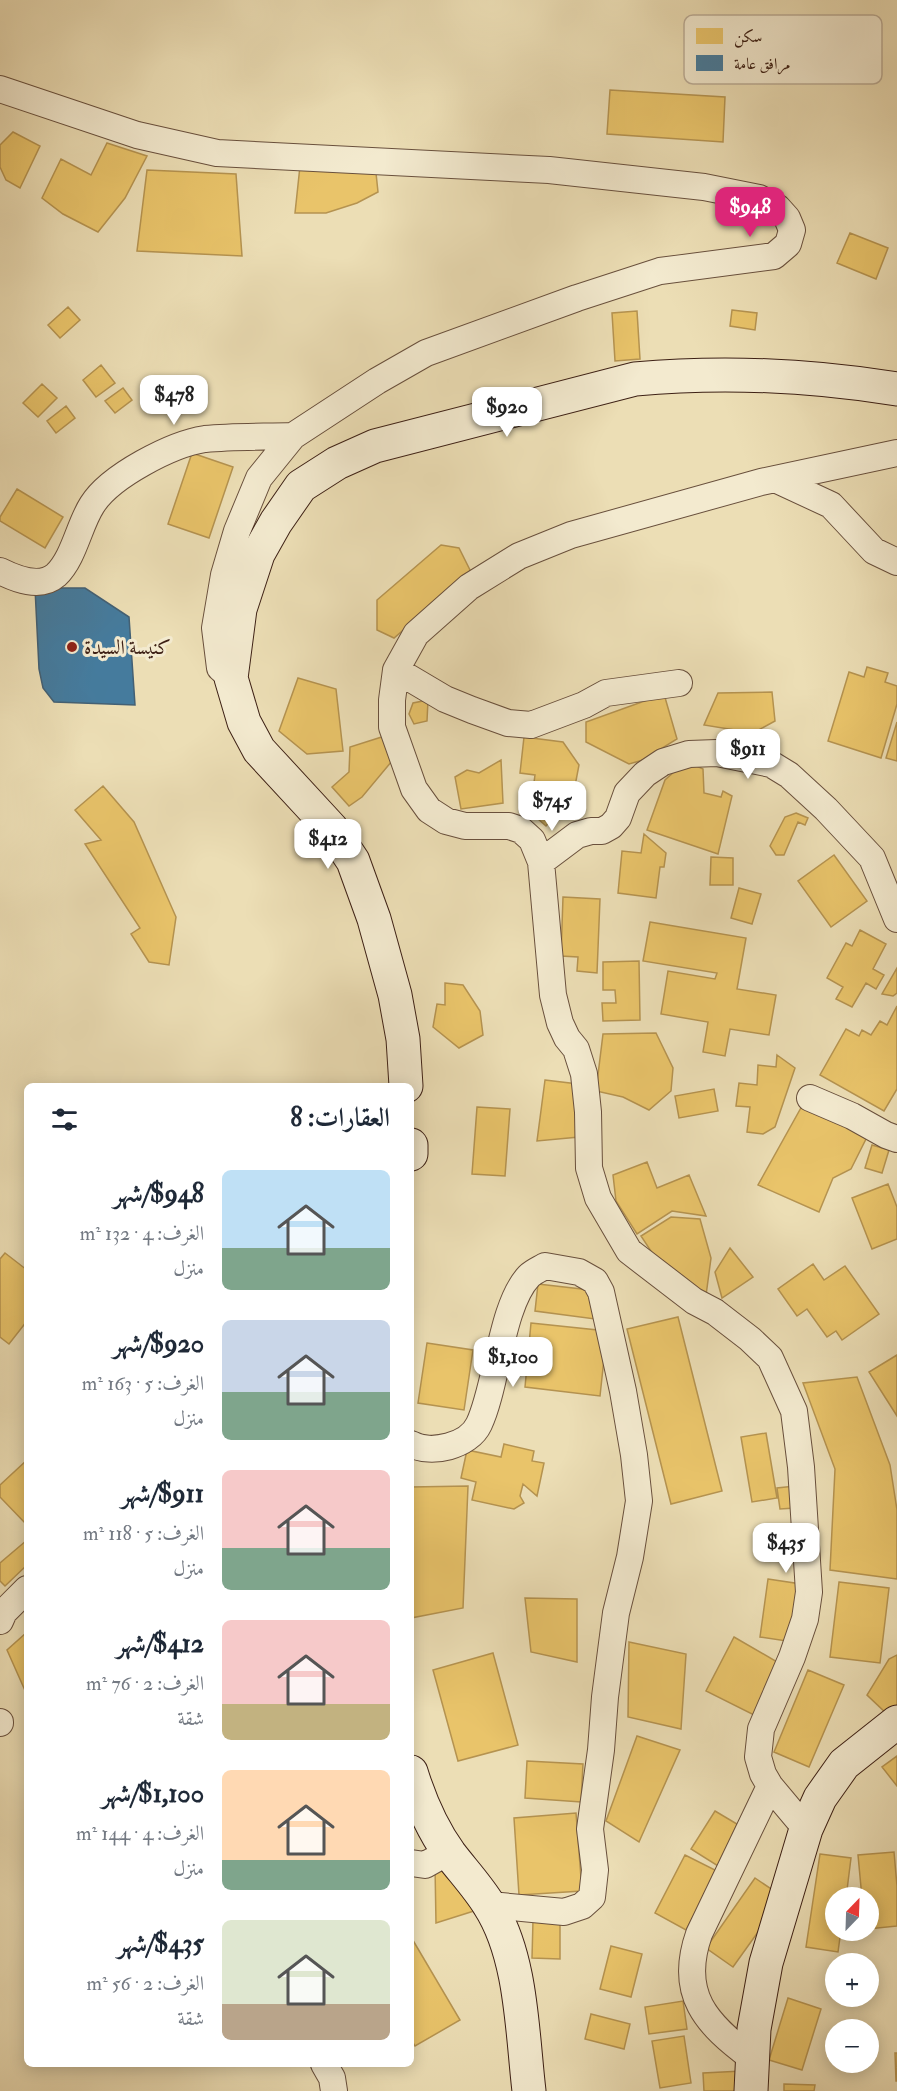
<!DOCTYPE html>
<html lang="ar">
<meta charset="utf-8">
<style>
body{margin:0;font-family:"IM FELL Double Pica",Amiri,serif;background:#f6f6f7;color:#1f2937;direction:rtl;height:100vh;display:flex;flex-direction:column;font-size:22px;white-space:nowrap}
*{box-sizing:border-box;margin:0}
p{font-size:20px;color:#747a83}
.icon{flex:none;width:33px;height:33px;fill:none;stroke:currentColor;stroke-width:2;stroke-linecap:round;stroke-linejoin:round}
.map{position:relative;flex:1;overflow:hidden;direction:ltr}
.sheet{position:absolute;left:24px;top:1083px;width:390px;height:984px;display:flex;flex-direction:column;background:#fff;border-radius:9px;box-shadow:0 3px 15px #0003;direction:rtl}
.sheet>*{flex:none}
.needle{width:39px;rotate:23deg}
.controls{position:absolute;left:825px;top:1887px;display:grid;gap:12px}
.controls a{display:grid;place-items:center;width:54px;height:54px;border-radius:50%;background:#fff;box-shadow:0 3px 15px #0003;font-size:30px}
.price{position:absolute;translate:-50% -51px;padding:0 14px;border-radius:12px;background:#fff;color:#222;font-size:20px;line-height:39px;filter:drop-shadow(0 2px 3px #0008)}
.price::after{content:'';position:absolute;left:50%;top:36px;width:18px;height:14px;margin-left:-9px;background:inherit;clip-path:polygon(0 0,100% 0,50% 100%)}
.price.on{background:#db2777;color:#fff}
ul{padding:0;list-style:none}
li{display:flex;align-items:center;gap:18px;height:150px;padding:0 24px}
li span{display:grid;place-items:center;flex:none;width:168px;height:120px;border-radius:9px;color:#555}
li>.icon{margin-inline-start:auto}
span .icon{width:72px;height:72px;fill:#fffc;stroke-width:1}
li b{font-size:26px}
h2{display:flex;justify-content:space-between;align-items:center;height:72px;padding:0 24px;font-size:26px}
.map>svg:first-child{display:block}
.homes{fill:#e9c46a;stroke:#b59350;stroke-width:1.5}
.public{fill:#457b9d;stroke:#436074;stroke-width:1.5}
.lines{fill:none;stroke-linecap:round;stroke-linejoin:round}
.minor-casing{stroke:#69503d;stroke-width:28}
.secondary-casing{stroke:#3d2015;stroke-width:35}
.minor{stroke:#f3eacf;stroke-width:26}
.secondary{stroke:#f3eacf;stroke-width:33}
.poi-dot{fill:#8f2418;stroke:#f3eacf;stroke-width:2}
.labels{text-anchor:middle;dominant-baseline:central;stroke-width:6;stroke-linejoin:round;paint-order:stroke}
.poi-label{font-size:20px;fill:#3d2015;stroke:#f3eacf;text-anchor:start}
.key{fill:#f3eacf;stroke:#bcad97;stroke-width:1.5}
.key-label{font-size:16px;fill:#3d2015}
</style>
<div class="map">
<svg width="897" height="2091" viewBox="0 0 897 2091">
<rect width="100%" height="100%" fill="#ecdeb5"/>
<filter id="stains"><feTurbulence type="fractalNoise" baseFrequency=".00333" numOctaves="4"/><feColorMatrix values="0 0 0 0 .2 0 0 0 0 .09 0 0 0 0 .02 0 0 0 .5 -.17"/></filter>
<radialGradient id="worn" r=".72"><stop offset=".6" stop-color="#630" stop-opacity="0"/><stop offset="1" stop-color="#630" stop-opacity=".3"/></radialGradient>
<path class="homes" d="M610 90 725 97 723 142 607 134Z
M13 132 40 146 20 188 6 180 0 167V145Z
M107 143 147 156 125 198 98 232 63 214 42 198 61 159 91 175Z
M300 166 376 173 378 192 357 203 326 213H295Z
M147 170 236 174 242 256 137 251Z
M850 233 888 248 876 279 837 263Z
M68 307 80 320 60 338 48 325Z
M732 310 757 313 755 330 730 326Z
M637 311 640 359 615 361 612 313Z
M101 365 115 383 96 397 83 380Z
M42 384 57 398 38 417 23 403Z
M123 388 132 400 115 413 105 401Z
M66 406 75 418 56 433 47 421Z
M192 453 233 467 209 538 168 524Z
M17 489 63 517 45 548 0 521V517Z
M441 545 459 548 471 572 394 638 377 630V600Z
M867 667 888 673 885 682 897 686V704L881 758 828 741 849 672 864 677Z
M298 678 336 689 343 751 307 754 279 731Z
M772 692 775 721 753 733 704 725 718 693Z
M664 694 677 739 643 760 629 764 586 742V722Z
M428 700 427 721 414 724 409 714 413 703Z
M897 722V761L886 758Z
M388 735 397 755 362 797 349 806 332 787 349 772 350 747Z
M524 737 563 742 579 765 575 786 566 784 561 809 546 826 530 812 535 775 520 773Z
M501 760 503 803 461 809 455 777 467 770 479 773Z
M686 761 703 769 704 793 721 797 723 791 732 796 718 854 647 830 665 780Z
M103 786 134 822 176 917 169 965 149 962 131 934 140 928 85 844 101 840 75 810Z
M796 813 808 818 805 825 798 822 784 855H776L770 846 785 817Z
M644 834 666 853 664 867H660L656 898 618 893 622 851 641 853Z
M834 855 867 901 831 927 798 881Z
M711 857 733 858V885H710Z
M739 888 761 894 752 924 731 918Z
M563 897 600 899 597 973 577 971 578 957 561 956Z
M650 922 746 938 737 989 776 995 769 1035 730 1029 725 1056 703 1052 708 1022 661 1014 668 971 715 979 717 973 643 961Z
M860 930 886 944 873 969 884 975 876 989 866 983 852 1007 836 999 843 987 827 978 846 943 852 946Z
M639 961 640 1020 603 1021 602 1003H616L615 990H603V962Z
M897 968V993L893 996 882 994Z
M445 983 463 985 480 1011 483 1035 459 1048 433 1027 437 1004 445 1005Z
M897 1006V1089L884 1111 820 1075 846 1029 859 1036 862 1030 871 1035 880 1021 887 1025Z
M656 1033 673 1068 671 1091 649 1110 623 1097 596 1091 603 1034Z
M777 1055 795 1068 775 1127 763 1134 747 1132 750 1107 736 1106 739 1083 757 1085 758 1065 776 1067Z
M545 1080 578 1084 579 1137 537 1141Z
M714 1089 718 1111 679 1118 675 1096Z
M807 1097 868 1135 851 1169 833 1178 819 1212 758 1185Z
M477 1107 510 1109 505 1176 472 1174Z
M872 1145 889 1150 882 1173 865 1168Z
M647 1162 657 1188 689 1175 706 1216 672 1211 637 1234 616 1201 613 1175Z
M888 1184 897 1207V1239L872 1249 852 1198Z
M671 1217 700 1219 711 1258 705 1303 668 1277 641 1236Z
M730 1248 753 1277 722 1298 715 1272Z
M5 1253 27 1270V1321L9 1344 0 1337V1259Z
M813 1264 824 1280 845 1266 879 1314 842 1340 836 1331 827 1337 807 1309 797 1316 778 1289Z
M538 1284 599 1291 595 1319 535 1311Z
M678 1317 722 1491 671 1504 627 1329Z
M531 1323 607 1331 600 1396 525 1387Z
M427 1343 473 1350 464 1410 418 1403Z
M897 1355V1416L869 1372Z
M857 1377 890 1465 897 1510V1579L830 1570 835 1469 803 1383Z
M766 1433 777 1498 752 1502 741 1437Z
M504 1444 534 1451 532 1461 544 1463 537 1496 523 1484 520 1496 524 1503 514 1509 472 1500 476 1482 461 1478 467 1450 501 1457Z
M27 1460V1521L25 1523 0 1497V1485Z
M468 1486 463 1608 411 1618V1487Z
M795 1486V1508L780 1509 777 1488Z
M27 1540V1565L5 1586 0 1581V1563Z
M768 1579 801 1584 793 1642 760 1637Z
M839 1582 889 1588 880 1663 830 1657Z
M525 1598 577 1599V1662L531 1652Z
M26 1633H27V1695L7 1650Z
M734 1637 779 1663 756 1716 706 1691Z
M629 1642 686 1654 681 1729 628 1717Z
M493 1653 518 1745 458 1761 433 1670Z
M897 1655V1707L886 1713 867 1695 889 1659Z
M808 1670 844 1685 809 1767 774 1752Z
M637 1736 680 1750 639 1842 606 1821Z
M897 1756V1786L882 1767Z
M527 1761 583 1764 581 1802 525 1798Z
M715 1811 742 1827 718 1866 691 1849Z
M576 1813 582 1891 519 1895 514 1818Z
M894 1852 897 1886V1926L868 1929V1898H862L858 1855Z
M820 1854 851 1858 846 1898H836V1930H841L838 1952 806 1947Z
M685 1855 717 1871 686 1930 655 1913Z
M445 1863 477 1910 436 1923 435 1866Z
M755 1878 783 1897 733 1967 706 1948Z
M533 1920 560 1921V1959L532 1958Z
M411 1937 460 2020 415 2046 411 2039Z
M611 1946 642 1954 631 1997 600 1989Z
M788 1998 821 2009 802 2070 769 2060Z
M683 2001 687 2029 649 2034 645 2007Z
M591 2014 630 2024 624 2049 585 2039Z
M684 2036 691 2083 660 2088 652 2041Z
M895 2053H897V2081H896Z
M742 2071 743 2091H704L703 2073Z
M784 2084 815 2085 814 2091H784Z"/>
<path class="public" d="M35 588H85L129 617 135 705 54 702 43 688 39 669Z"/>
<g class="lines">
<defs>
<path id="minor" d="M0 89 137 135 217 153 549 170 704 187 759 198 778 208 787 218 792 230 788 244 774 256 660 271 577 298 426 353 377 381 293 436 259 478 237 531 224 575 215 628 220 668 231 678
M775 479 831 505 874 551 897 562
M0 571C16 579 40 589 56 575 74 558 79 525 92 505 110 476 172 444 205 439 234 436 264 437 293 436
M396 670 416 634 469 587 519 556 571 535 761 482 897 453
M679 683 606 693 584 705 531 725 508 723 472 710 445 699 396 670 392 700V727L414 789 429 810 446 821 465 826H509L521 830 532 840 541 862 553 995 560 1023 567 1038 576 1049 584 1074 588 1112 589 1168 598 1198 629 1251 694 1301 715 1312 750 1339 770 1358 794 1411 801 1467 809 1592 805 1619 792 1657 761 1729 758 1757 763 1774 770 1786 806 1829
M541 862 577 835 591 831H602L611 826 618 818 627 793 645 774 663 762 689 754 717 753 771 764 789 775 826 809 872 858 897 919
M810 1098 852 1116 886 1135 897 1139
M411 1444C431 1455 469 1446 479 1424 497 1386 501 1305 529 1276 533 1272 540 1269 545 1266L579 1272 595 1281 601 1292 623 1391 634 1455 639 1501 630 1557 616 1613 605 1697 601 1750 590 1829 595 1870 592 1897 582 1906 564 1912 490 1905
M0 1621 4 1612 27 1589
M0 1722V1723
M411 1863 425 1865 448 1852
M752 2058C706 2024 678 1994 699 1934L770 1786
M324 2064 332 2078 334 2091"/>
<path id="secondary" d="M406 1086 403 1039 395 995 374 919 353 861 331 828 259 750 244 722 231 678 240 609 258 554 276 522 301 486 337 463 375 446 635 379C722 371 810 375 897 389
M411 1145V1154
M411 1772C420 1801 432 1829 450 1854 463 1871 478 1887 489 1905 522 1956 522 2032 529 2091
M751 2091 754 2029 766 1963 806 1829 820 1798 844 1764 897 1722"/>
</defs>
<use href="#minor" class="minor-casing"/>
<use href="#secondary" class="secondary-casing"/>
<use href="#minor" class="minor"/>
<use href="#secondary" class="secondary"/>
</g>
<circle class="poi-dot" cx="72" cy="647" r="6"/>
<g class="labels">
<g class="poi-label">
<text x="84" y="647">كنيسة السيدة</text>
</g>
</g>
<rect x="684" y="15" width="198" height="69" rx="9" class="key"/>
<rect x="696" y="28" width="27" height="16" fill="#e9c46a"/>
<rect x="696" y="55" width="27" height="16" fill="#457b9d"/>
<g class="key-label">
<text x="734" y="42">سكن</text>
<text x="734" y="69">مرافق عامة</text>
</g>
<rect width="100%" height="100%" filter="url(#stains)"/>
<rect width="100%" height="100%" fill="url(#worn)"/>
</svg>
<div class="controls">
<a><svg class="needle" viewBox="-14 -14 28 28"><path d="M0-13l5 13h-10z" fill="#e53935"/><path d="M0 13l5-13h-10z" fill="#747a83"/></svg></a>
<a>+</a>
<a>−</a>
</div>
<b class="price on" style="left:750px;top:238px">$948</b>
<b class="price" style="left:174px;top:426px">$478</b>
<b class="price" style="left:507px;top:438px">$920</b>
<b class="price" style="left:748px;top:780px">$911</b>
<b class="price" style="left:552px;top:832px">$745</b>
<b class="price" style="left:328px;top:870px">$412</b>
<b class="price" style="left:513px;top:1388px">$1,100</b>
<b class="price" style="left:786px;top:1574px">$435</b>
<section class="sheet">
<h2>العقارات: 8<svg class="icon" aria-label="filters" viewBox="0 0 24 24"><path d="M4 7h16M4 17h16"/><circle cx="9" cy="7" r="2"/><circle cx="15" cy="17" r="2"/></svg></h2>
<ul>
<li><span style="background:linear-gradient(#bfe0f5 65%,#7fa58c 0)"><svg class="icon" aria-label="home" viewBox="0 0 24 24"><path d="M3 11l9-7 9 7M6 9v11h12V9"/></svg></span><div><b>$948/شهر</b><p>الغرف: 4 · 132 m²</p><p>منزل</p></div></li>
<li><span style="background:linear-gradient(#c9d6e8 60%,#7fa58c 0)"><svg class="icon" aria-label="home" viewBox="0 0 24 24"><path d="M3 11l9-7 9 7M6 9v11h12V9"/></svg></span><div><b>$920/شهر</b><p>الغرف: 5 · 163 m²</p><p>منزل</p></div></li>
<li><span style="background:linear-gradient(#f6c9c9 65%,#7fa58c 0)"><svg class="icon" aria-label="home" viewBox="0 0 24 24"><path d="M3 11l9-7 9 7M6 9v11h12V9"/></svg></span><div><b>$911/شهر</b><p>الغرف: 5 · 118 m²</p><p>منزل</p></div></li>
<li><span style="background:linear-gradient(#f6c9c9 70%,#c2b280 0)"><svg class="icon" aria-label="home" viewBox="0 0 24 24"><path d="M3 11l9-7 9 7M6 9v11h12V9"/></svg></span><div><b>$412/شهر</b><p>الغرف: 2 · 76 m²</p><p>شقة</p></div></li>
<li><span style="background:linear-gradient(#ffd9b3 75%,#7fa58c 0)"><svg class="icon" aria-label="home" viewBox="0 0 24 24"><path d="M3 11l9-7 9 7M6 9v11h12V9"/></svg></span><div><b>$1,100/شهر</b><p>الغرف: 4 · 144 m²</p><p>منزل</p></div></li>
<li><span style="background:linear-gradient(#dfe7d0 70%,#b9a48a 0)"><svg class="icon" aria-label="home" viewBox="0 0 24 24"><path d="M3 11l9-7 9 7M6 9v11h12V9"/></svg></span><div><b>$435/شهر</b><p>الغرف: 2 · 56 m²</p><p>شقة</p></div></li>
</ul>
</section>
</div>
